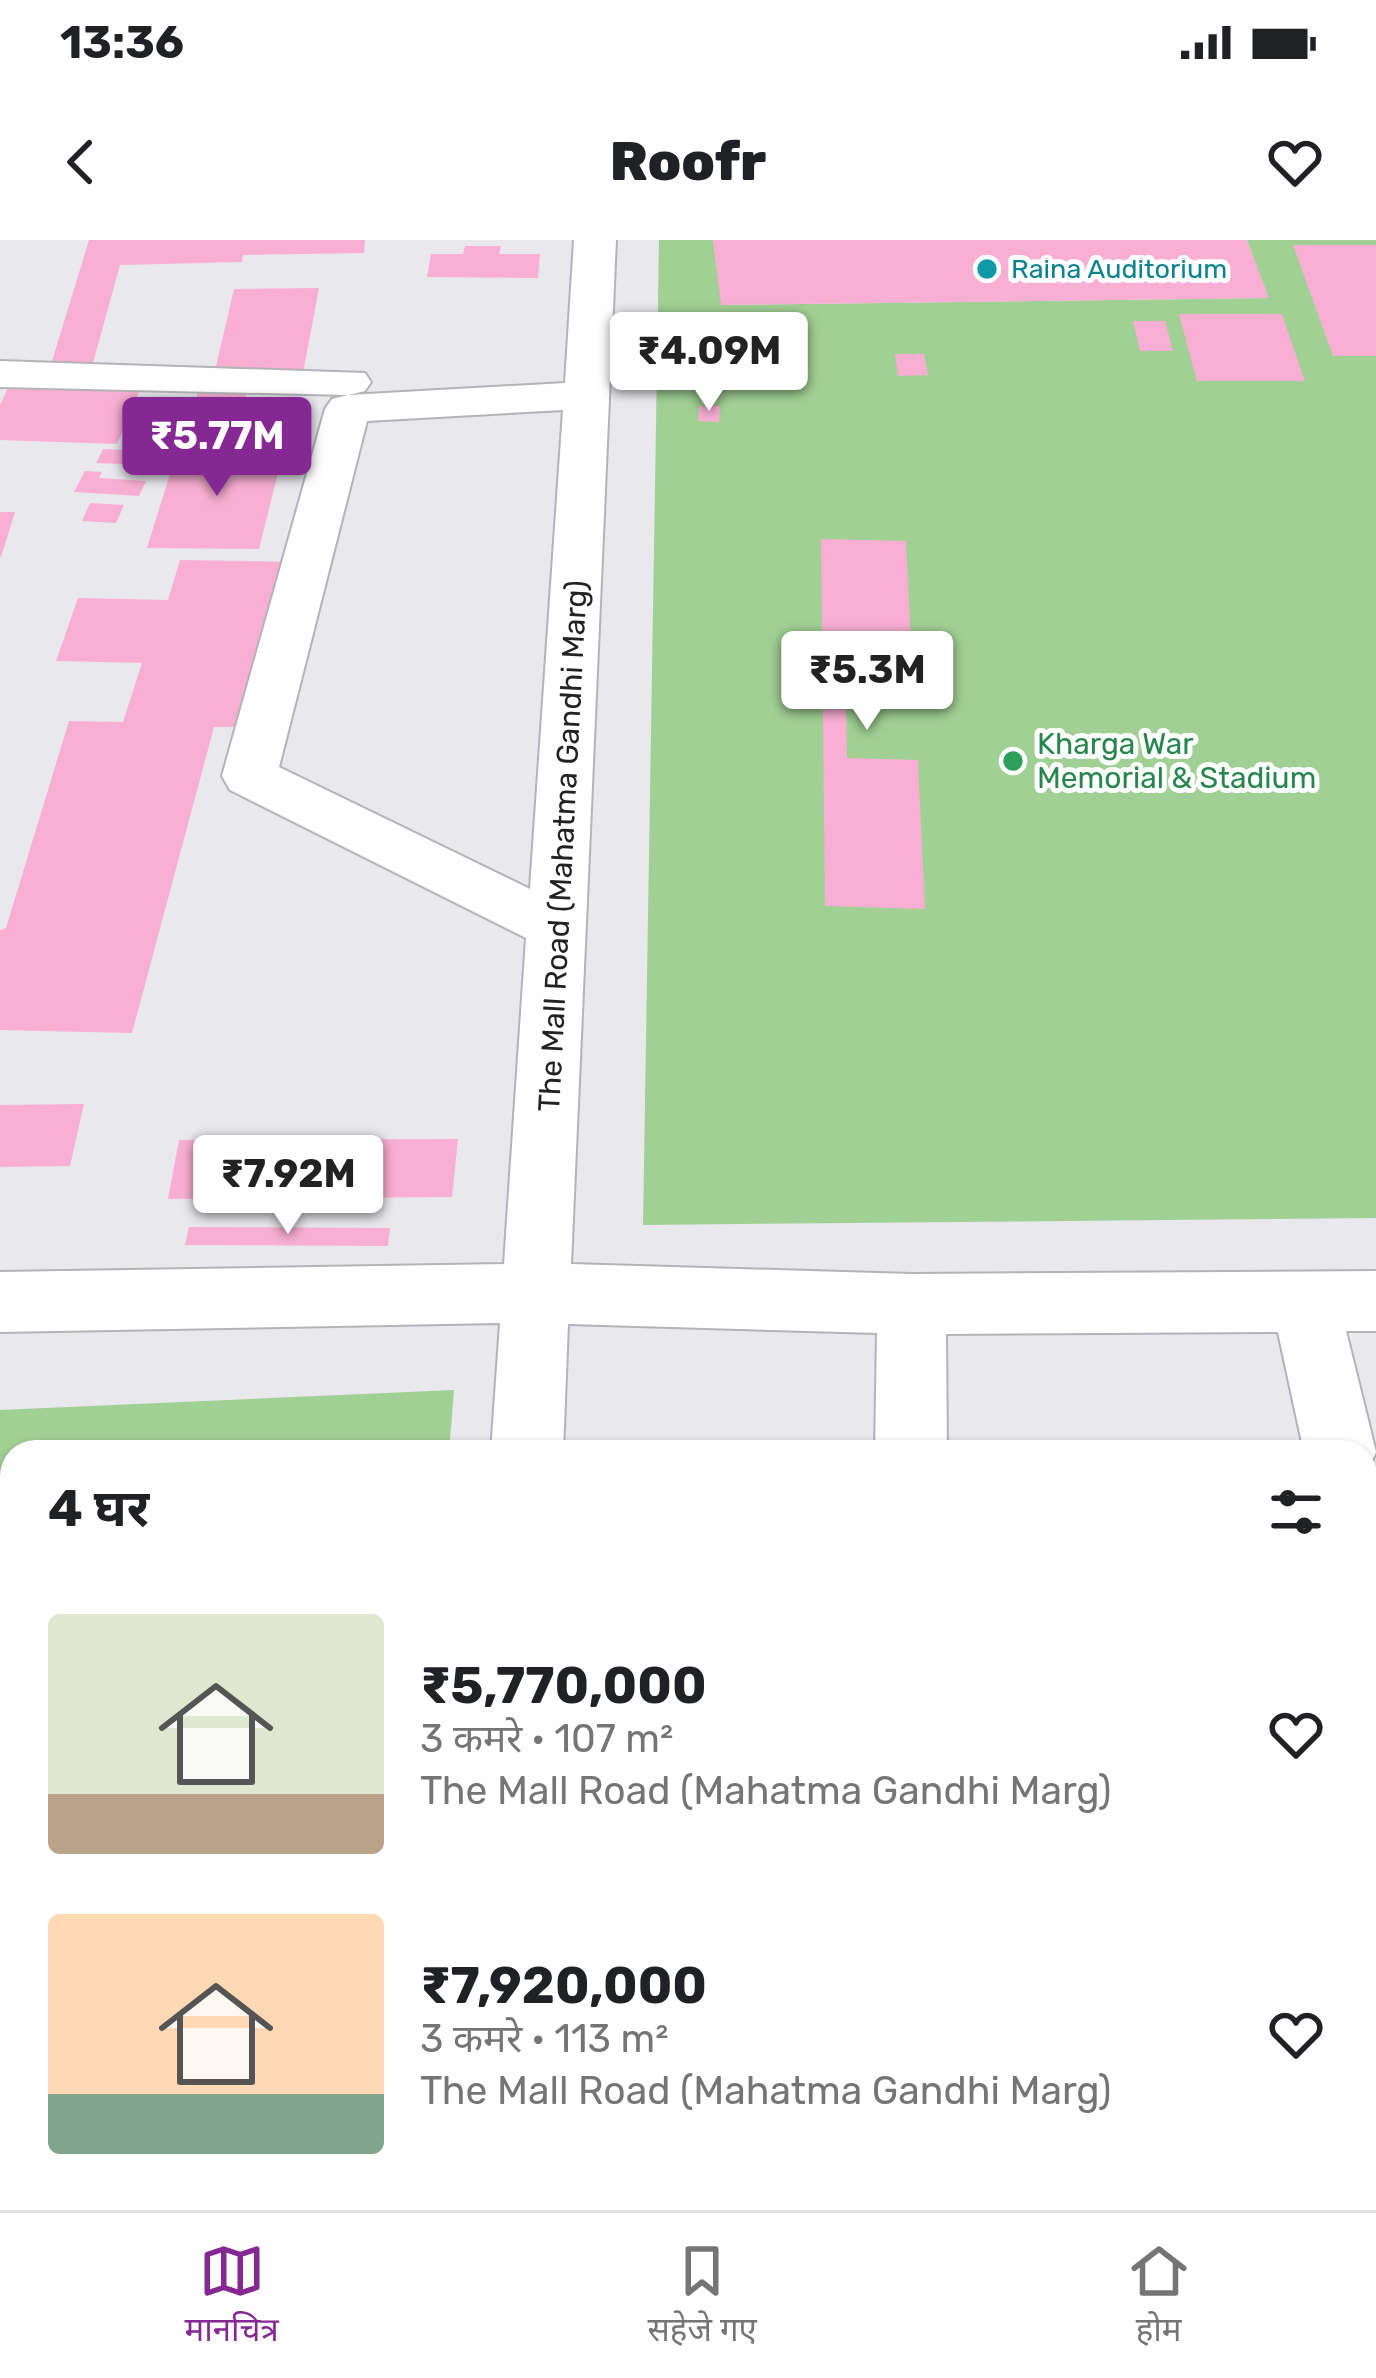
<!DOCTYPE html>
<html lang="hi">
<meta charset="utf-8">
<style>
body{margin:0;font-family:Rubik,"Noto Sans Devanagari",sans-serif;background:#f2f2f2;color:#202124;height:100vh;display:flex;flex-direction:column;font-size:45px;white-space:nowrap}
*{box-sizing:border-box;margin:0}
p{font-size:39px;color:#757577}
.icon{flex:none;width:66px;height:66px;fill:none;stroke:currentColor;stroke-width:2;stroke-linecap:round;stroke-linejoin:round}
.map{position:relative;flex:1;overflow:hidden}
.drawer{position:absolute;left:0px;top:1200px;width:1377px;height:771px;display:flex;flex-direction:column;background:#fff;border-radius:36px 36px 0 0;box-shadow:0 3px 9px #0004}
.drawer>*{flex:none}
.price{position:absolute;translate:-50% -102px;padding:0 27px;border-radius:12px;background:#fff;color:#222;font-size:39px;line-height:78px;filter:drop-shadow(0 3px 6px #0008)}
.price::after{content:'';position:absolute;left:50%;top:72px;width:36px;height:27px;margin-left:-18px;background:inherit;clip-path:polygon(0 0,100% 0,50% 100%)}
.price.on{background:#852893;color:#fff}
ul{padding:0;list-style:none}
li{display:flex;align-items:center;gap:36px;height:300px;padding:0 48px}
li span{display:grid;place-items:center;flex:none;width:336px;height:240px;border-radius:12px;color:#555}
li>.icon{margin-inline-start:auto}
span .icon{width:144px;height:144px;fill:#fffc;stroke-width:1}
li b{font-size:51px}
h2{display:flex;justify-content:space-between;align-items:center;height:144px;padding:0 48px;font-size:51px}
.status{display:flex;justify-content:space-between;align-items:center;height:84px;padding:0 60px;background:#fff;direction:ltr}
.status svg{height:33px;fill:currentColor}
header{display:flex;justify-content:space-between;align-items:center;height:156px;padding:0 48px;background:#fff;font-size:54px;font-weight:800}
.tab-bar{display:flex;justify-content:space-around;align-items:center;height:168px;border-top:3px solid #e0e0e0;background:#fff;font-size:33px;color:#757577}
.tab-bar a{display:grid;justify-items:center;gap:6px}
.tab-bar .on{color:#852893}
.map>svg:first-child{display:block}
.green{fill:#a1d094}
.building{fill:#f9afd3}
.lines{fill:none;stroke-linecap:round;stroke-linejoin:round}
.minor-casing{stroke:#b3b3b8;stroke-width:4}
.minor{fill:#fff;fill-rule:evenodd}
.culture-dot{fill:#0f9aa8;stroke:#fff;stroke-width:4.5}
.leisure-dot{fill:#2e9e5b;stroke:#fff;stroke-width:4.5}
.labels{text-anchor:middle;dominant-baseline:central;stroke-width:10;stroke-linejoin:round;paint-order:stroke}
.far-culture-label{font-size:27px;fill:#0d838f;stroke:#fff;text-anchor:start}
.leisure-label{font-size:30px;fill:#27864d;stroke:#fff;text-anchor:start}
.street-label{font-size:30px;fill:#222224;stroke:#fff}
</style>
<div class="status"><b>13:36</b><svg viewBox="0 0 49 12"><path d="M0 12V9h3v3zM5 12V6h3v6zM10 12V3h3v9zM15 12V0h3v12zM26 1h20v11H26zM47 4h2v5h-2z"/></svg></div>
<header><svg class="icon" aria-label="back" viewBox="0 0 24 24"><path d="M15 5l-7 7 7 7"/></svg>Roofr<svg class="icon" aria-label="heart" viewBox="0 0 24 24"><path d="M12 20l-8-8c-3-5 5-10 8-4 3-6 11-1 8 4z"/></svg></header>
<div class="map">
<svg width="1376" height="1970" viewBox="0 0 1376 1970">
<rect width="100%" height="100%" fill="#e8e8ed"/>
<path class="green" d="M659 0H713L722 65 1268 58 1247 0H1376V978L643 985Z
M454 1150 449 1212H12V1959H385L384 1970H0V1170Z"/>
<path class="building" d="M89 0H365L364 13 243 15 242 22 120 25 91 130 49 131Z
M713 0H1247L1269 58 721 65Z
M1293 5H1376V116H1333Z
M465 6H501L499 14H540L538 38 427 37 431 14H463Z
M319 48 303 133 214 135 234 49Z
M1179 74H1282L1305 141H1197Z
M1133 81H1165L1173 111H1140Z
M895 114H924L928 135 898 136Z
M13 138 143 143 117 204 0 200V165Z
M199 147H248L239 185 189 186Z
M699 166H720L719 182 698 181Z
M134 191 161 192 147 225 96 223 103 209 125 210Z
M178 208 284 209 259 309 147 308Z
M85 231 102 232 99 238 146 241 139 256 74 252Z
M90 263 124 265 116 283 82 281Z
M0 272H15L1 317 0 316Z
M821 299 906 301 912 425 845 423 847 518 918 520 925 669 825 666Z
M180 320 305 322 264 487H214L132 793 0 790V690L6 688 69 481 123 482 142 423 56 421 78 358 168 360Z
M84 864 70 926 0 927V865Z
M458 899 452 957 168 959 179 900Z
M189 987 390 988 388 1006 185 1005Z
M12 1446V1531H11L0 1497V1452Z"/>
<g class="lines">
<defs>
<path id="minor" d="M574 0H616L571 1024 912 1034 1376 1031V1091H1346L1376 1212 1365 1236V1212H1304L1278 1092 946 1094 947 1212H875L877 1093 568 1084 563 1212H491L500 1083 0 1092V1032L504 1024 526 698 230 550 222 536 325 169 332 159 348 155 0 147V121L365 133 371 142 365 151 349 155 565 143ZM563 170 530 649 279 527 367 181Z
M1365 1284 1376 1288V1405L1365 1401Z
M430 1959H520L519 1970H429Z
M1033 1959H1123L1124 1970H1034Z"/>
</defs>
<use href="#minor" class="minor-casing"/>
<use href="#minor" class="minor"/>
</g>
<circle class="culture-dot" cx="987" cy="29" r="12"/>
<circle class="leisure-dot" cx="1013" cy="521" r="12"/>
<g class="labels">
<g class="far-culture-label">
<text x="1011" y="29">Raina Auditorium</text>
</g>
<g class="leisure-label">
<text x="1037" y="504">Kharga War<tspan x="1037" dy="34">Memorial &amp; Stadium</tspan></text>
</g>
<g class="street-label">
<text transform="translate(563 606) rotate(-87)">The Mall Road (Mahatma Gandhi Marg)</text>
</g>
</g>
</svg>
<b class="price" style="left:709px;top:174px">₹4.09M</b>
<b class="price on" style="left:217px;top:259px">₹5.77M</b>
<b class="price" style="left:867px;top:493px">₹5.3M</b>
<b class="price" style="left:288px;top:997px">₹7.92M</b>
<section class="drawer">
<h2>4 घर<svg class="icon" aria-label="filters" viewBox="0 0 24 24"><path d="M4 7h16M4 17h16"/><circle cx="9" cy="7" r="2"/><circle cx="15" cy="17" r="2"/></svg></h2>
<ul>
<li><span style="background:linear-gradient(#dfe7d0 75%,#b9a48a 0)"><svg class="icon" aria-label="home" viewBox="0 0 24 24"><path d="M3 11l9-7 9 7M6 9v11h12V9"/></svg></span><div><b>₹5,770,000</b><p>3 कमरे · 107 m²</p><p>The Mall Road (Mahatma Gandhi Marg)</p></div><svg class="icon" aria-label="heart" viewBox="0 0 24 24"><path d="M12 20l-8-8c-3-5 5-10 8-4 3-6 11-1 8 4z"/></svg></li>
<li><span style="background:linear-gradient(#ffd9b3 75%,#7fa58c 0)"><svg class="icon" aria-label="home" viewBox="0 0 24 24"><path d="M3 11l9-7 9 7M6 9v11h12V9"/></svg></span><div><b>₹7,920,000</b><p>3 कमरे · 113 m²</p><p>The Mall Road (Mahatma Gandhi Marg)</p></div><svg class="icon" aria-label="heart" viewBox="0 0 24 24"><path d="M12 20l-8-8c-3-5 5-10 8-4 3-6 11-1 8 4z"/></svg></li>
</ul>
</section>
</div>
<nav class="tab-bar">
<a class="on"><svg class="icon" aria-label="map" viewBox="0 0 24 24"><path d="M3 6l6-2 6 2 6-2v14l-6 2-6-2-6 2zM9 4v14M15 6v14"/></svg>मानचित्र</a>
<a><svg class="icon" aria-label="saved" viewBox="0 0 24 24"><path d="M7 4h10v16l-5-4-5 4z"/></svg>सहेजे गए</a>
<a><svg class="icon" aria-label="home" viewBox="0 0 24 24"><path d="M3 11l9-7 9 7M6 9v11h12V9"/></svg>होम</a>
</nav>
